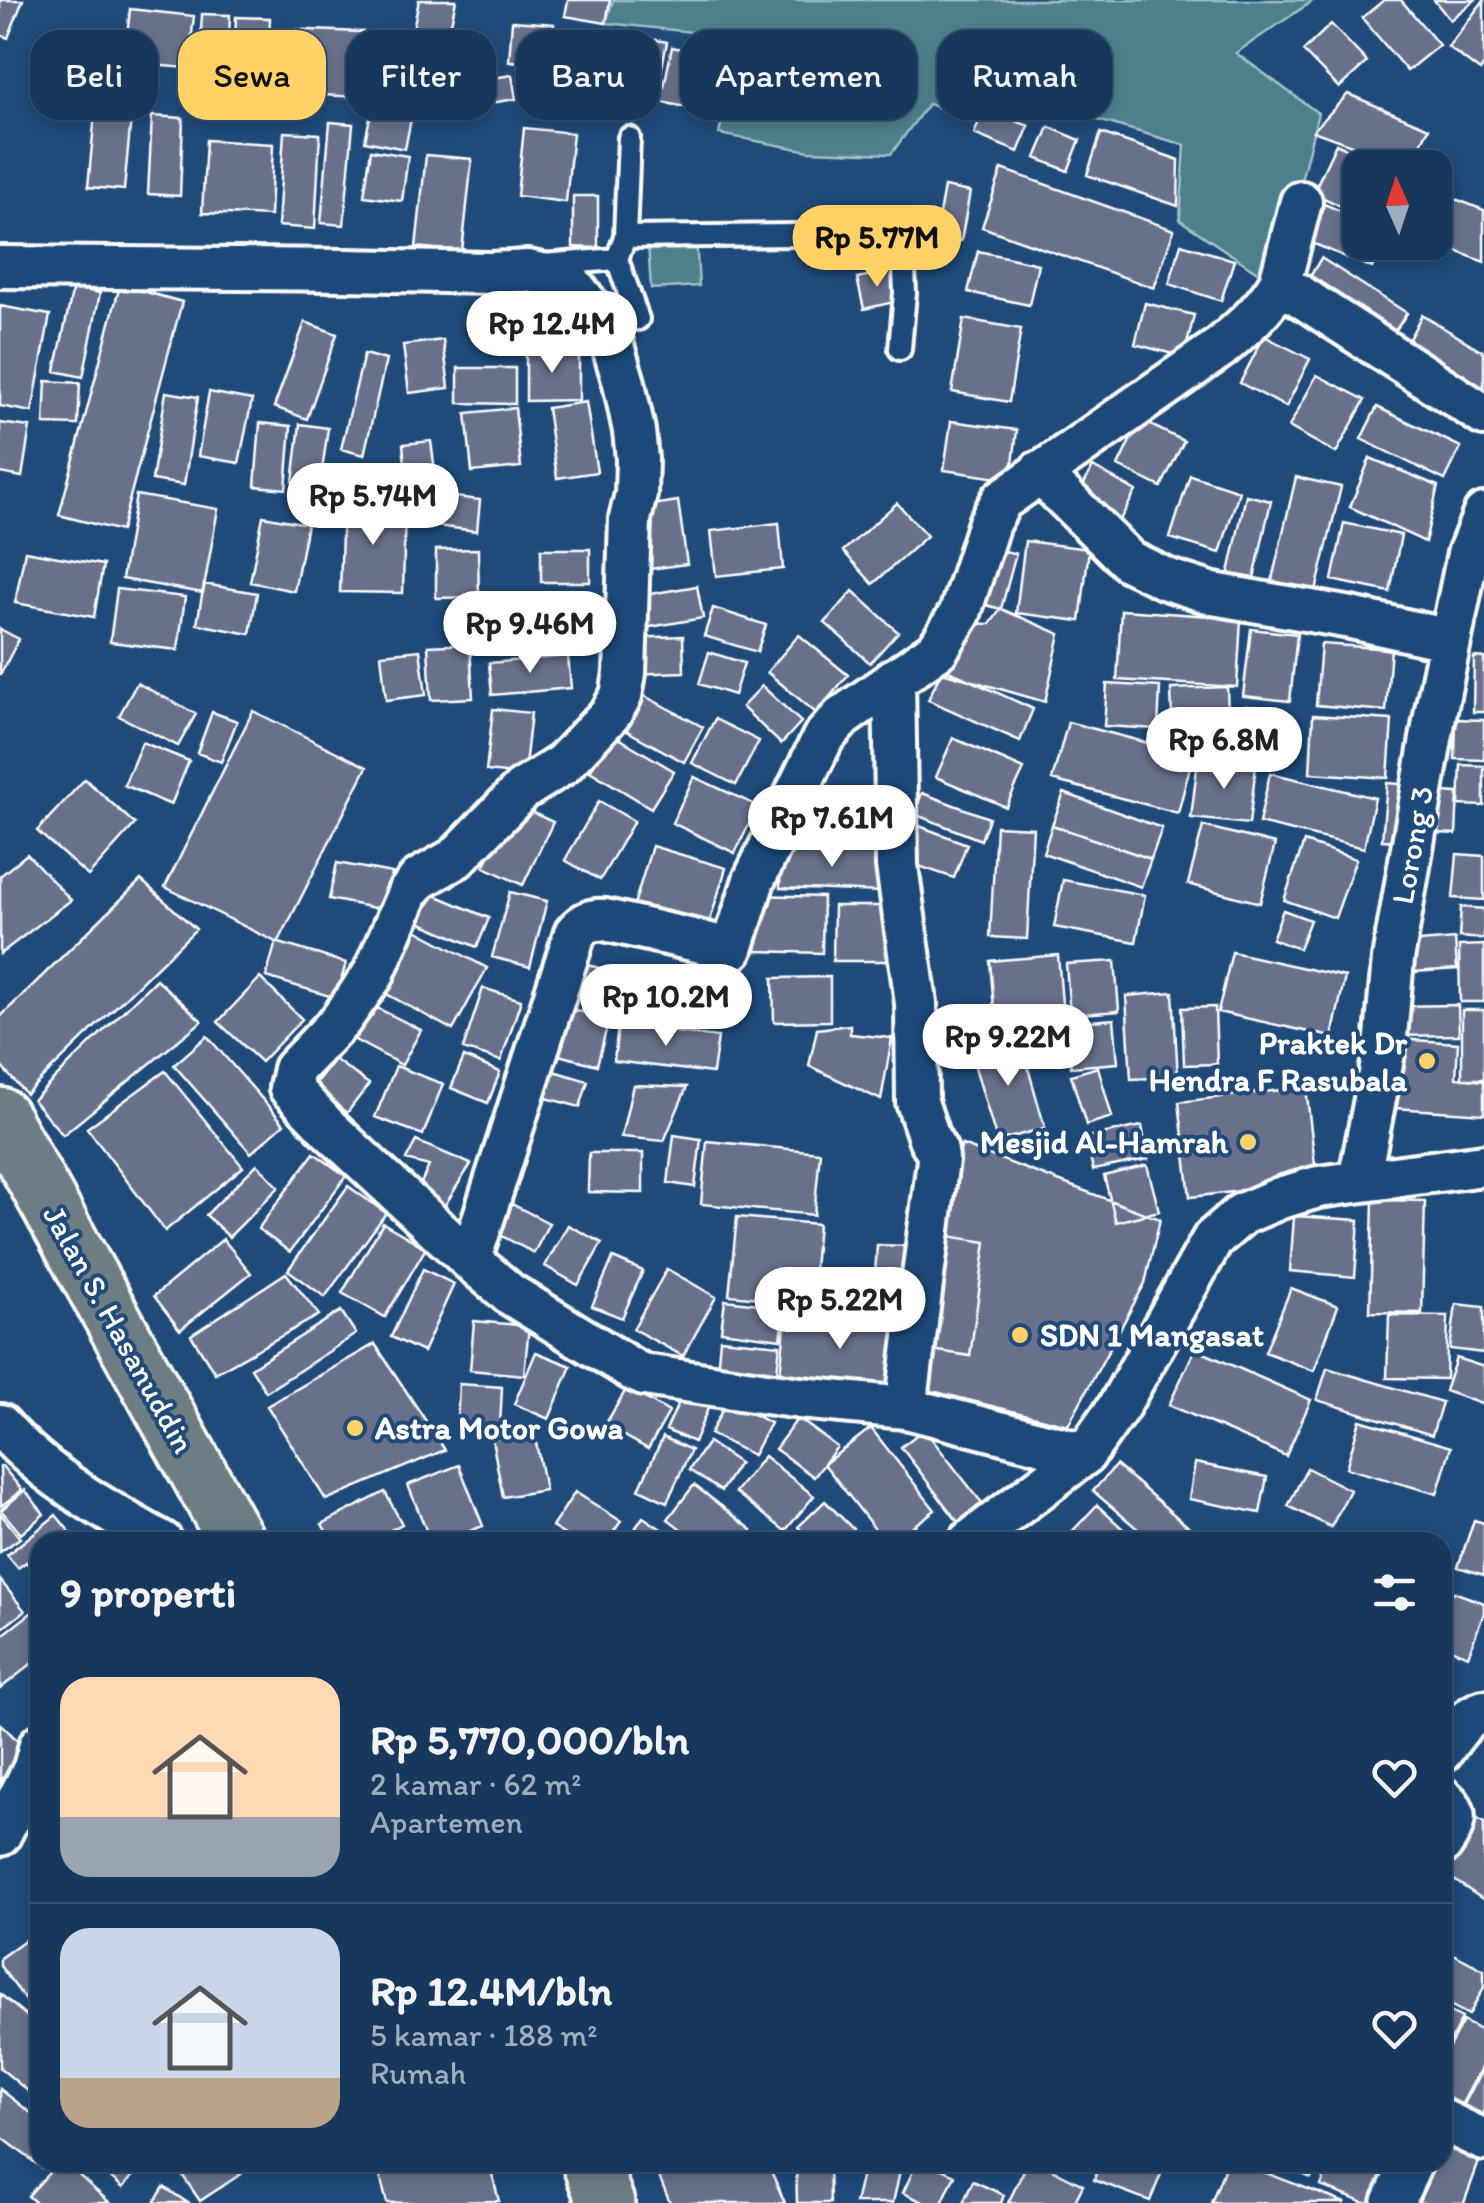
<!DOCTYPE html>
<html lang="id">
<meta charset="utf-8">
<style>
body{margin:0;font-family:Itim,sans-serif;background:#203f62;color:#f1f3f6;height:100vh;display:flex;flex-direction:column;font-size:38px;white-space:nowrap}
*{box-sizing:border-box;margin:0}
p{font-size:32px;color:#9eacbb}
.icon{flex:none;width:55px;height:55px;fill:none;stroke:currentColor;stroke-width:2;stroke-linecap:round;stroke-linejoin:round}
.map{position:relative;flex:1;overflow:hidden}
.details{position:absolute;left:30px;top:1532px;width:1422px;height:640px;display:flex;flex-direction:column;background:#17385c;border-radius:30px;box-shadow:0 5px 15px #0003,0 0 0 2px #365272}
.details>*{flex:none}
.top-card{position:absolute;left:30px;top:30px;width:1425px;height:90px;display:flex;gap:20px}
.needle{width:65px;rotate:357deg}
.controls{position:absolute;left:1342px;top:150px;display:grid;gap:20px}
.controls a{display:grid;place-items:center;width:110px;height:110px;border-radius:20px;background:#17385c;box-shadow:0 5px 15px #0003,0 0 0 2px #365272;font-size:50px}
.price{position:absolute;translate:-50% -85px;padding:0 22px;border-radius:35px;background:#fff;color:#222;font-size:32px;line-height:65px;filter:drop-shadow(0 2px 5px #0008)}
.price::after{content:'';position:absolute;left:50%;top:60px;width:30px;height:22px;margin-left:-15px;background:inherit;clip-path:polygon(0 0,100% 0,50% 100%)}
.price.active{background:#ffd166;color:#111}
ul{padding:0;list-style:none}
li{display:flex;align-items:center;gap:30px;height:250px;padding:0 30px}
li+li{border-top:2px solid #365272}
li span{display:grid;place-items:center;flex:none;width:280px;height:200px;border-radius:30px;color:#555}
li>.icon{margin-inline-start:auto}
span .icon{width:120px;height:120px;fill:#fffc;stroke-width:1}
li b{font-size:42px}
h2{display:flex;justify-content:space-between;align-items:center;height:120px;padding:0 30px;font-size:42px}
.tag{padding:0 35px;border-radius:30px;background:#17385c;box-shadow:0 5px 15px #0003,0 0 0 2px #365272;font-size:35px;line-height:90px}
.tag.active{background:#ffd166;color:#111}
.map>svg:first-child{display:block}
.green{fill:#4e808c;stroke:#a6c0c6;stroke-width:2.5}
.building{fill:#676f8b;stroke:#fff;stroke-width:2.5}
.lines{fill:none;stroke-linecap:round;stroke-linejoin:round}
.lane-casing{stroke:#fff;stroke-width:28}
.street-casing{stroke:#fff;stroke-width:48}
.highway-casing{stroke:#fff;stroke-width:62}
.lane{stroke:#1f4a7a;stroke-width:20}
.street{stroke:#1f4a7a;stroke-width:40}
.highway{stroke:#6d7d84;stroke-width:55}
.poi-dot{fill:#ffd166;stroke:#1f4a7a;stroke-width:4}
.labels{text-anchor:middle;dominant-baseline:central;stroke-width:8;stroke-linejoin:round;paint-order:stroke}
.street-label{font-size:32px;fill:#fff;stroke:#1f4a7a}
.poi-label{font-size:32px;font-weight:bold;fill:#fff;stroke:#1f4a7a;text-anchor:end}
</style>
<div class="map">
<svg width="1484" height="2203" viewBox="0 0 1484 2203">
<rect width="100%" height="100%" fill="#1f4a7a"/>
<filter id="ink" filterUnits="userSpaceOnUse"><feTurbulence type="fractalNoise" baseFrequency=".01" numOctaves="2"/><feDisplacementMap in="SourceGraphic" scale="20" xChannelSelector="R" yChannelSelector="G"/><feConvolveMatrix kernelMatrix="1 2 1 2 8 2 1 2 1" color-interpolation-filters="sRGB"/></filter>
<g filter="url(#ink)">
<path class="green" d="M613 0H1314L1236 53 1318 113 1275 284 1180 220 1185 145 968 83 967 117 928 104 891 154 809 151 719 134 740 37 606 23Z
M696 238 699 286 651 289 648 243Z"/>
<path class="building" d="M0 0H23L8 38 0 35Z
M419 0H456L446 47 411 39Z
M568 0H610L606 23 565 16Z
M1384 0H1401L1439 45 1407 71 1362 18Z
M1434 0H1475L1450 20Z
M1484 0V65L1480 71 1448 47Z
M130 9 194 16 188 68 124 63Z
M202 14 230 15 226 108 197 107Z
M236 17 270 18 268 68 234 66Z
M512 21 554 24 551 64 509 61Z
M1331 24 1367 62 1339 88 1303 51Z
M281 29 363 32 360 97 279 93Z
M607 31 667 42 659 82 599 71Z
M672 47 731 59 720 114 661 102Z
M399 53 445 62 439 96 392 87Z
M512 75 516 99 484 104 480 80Z
M598 77 655 85 650 114 594 106Z
M1348 94 1429 128 1409 166 1313 131Z
M96 103 132 107 124 190 88 187Z
M984 109 1029 126 1018 152 974 134Z
M371 112 411 119 405 149 365 141Z
M152 116 183 118 180 196 148 194Z
M330 122 353 124 344 225 321 223Z
M1049 127 1080 140 1068 171 1036 158Z
M524 128 573 133 566 202 517 196Z
M284 132 320 134 315 229 278 226Z
M1101 133 1179 160 1178 206 1087 175Z
M206 140 273 144 270 216 202 213Z
M1336 144 1387 168H1360V215L1313 193Z
M371 150 408 156 402 201 364 196Z
M426 155 472 159 462 252 416 247Z
M1002 169 1174 230 1154 288 982 227Z
M944 187 970 192 961 241 935 236Z
M1435 191 1484 210V262L1433 242H1435Z
M573 196H598V248L573 247Z
M1312 199 1360 219V242H1384L1372 268 1300 238Z
M1181 244 1234 260 1221 301 1169 284Z
M978 251 1038 264 1029 305 968 292Z
M1321 258 1407 313 1388 342 1304 287Z
M891 271 898 301 864 309 857 278Z
M524 277 533 326 497 332 489 283Z
M120 285 182 302 121 531 59 515Z
M73 288 100 293 83 377 55 371Z
M1145 303 1194 315 1184 357 1135 344Z
M0 306 50 315 32 412 0 406Z
M1422 315 1484 352V400L1403 350Z
M964 319 1021 329 1009 402 952 392Z
M305 322 337 334 307 419 274 407Z
M1264 336 1310 359 1286 407 1240 383Z
M443 340 449 388 409 393 403 345Z
M526 352H579V400L526 401Z
M364 354 386 360 364 455 341 449Z
M458 368H515V404L458 403Z
M1317 375 1365 400 1336 453 1289 427Z
M46 381 80 383 78 425 44 424Z
M166 392 198 397 184 485 152 480Z
M209 392 252 400 239 463 198 456Z
M586 402 597 472 557 478 547 408Z
M1377 407 1461 447 1445 480 1361 439Z
M515 408 521 467 472 472 466 413Z
M1140 420 1184 441 1161 487 1118 466Z
M951 421 1017 430 1011 480 944 470Z
M0 423 30 427 22 477 0 473Z
M260 423 291 426 286 489 255 486Z
M300 424 328 428 320 485 293 482Z
M431 441 435 471 406 475 403 444Z
M1370 458 1438 486 1425 542 1350 507Z
M1093 467 1136 491 1117 525 1078 495Z
M1190 475 1239 491 1220 553 1170 538Z
M1296 477 1341 487 1315 595 1271 584Z
M431 494 480 500 477 531 427 525Z
M136 495 218 509 203 593 122 579Z
M1246 495 1271 501 1253 583 1228 577Z
M678 501 687 564 649 569 640 507Z
M343 503 405 504 403 593 340 592Z
M897 503 927 536 873 584 843 551Z
M263 516 307 524 294 591 250 582Z
M779 523 783 569 716 576 711 531Z
M1344 523 1401 535 1390 592 1332 580Z
M1025 541 1089 549 1080 621 1016 613Z
M986 546 1016 554 1001 609 971 601Z
M478 549 479 597 436 598V550Z
M541 549H590V582H541Z
M25 551 103 565 94 617 15 603Z
M204 584 257 593 250 634 197 624Z
M697 586 703 618 644 628 638 596Z
M117 589 185 597 178 650 110 642Z
M853 591 898 632 870 663 825 623Z
M713 608 766 625 757 652 704 636Z
M1001 609 1060 634 1045 702 925 667 964 623 990 624Z
M1121 610 1241 618 1237 687 1117 680Z
M602 611 603 645 552 646 550 613Z
M0 629 19 639 0 675Z
M1251 629 1297 634 1290 701 1243 696Z
M799 635 848 675 816 713 767 672Z
M683 636 684 672 632 674 630 638Z
M470 644 473 698 431 700 428 646Z
M1321 644 1391 649 1386 711 1316 705Z
M420 650 426 695 386 700 381 654Z
M709 652 744 663 734 695 699 684Z
M568 656 571 688 492 695 489 663Z
M1474 657 1484 658V712H1473Z
M943 668 1033 709 1020 741 928 700Z
M137 683 196 714 178 746 119 716Z
M1107 684 1160 687 1158 729 1104 726Z
M762 686 801 722 781 744 742 707Z
M1227 687 1229 742 1173 745 1171 689Z
M637 692 703 727 684 762 618 726Z
M1245 706 1282 709 1280 746 1243 745Z
M493 709 531 713 524 775 486 771Z
M253 711 367 767 278 943 165 887Z
M212 712 237 721 221 762 197 753Z
M1313 715 1392 720 1388 778 1310 773Z
M715 719 759 741 736 785 692 763Z
M1456 719 1484 720V760L1455 759Z
M1068 722 1193 755 1178 813 1052 780Z
M612 734 674 771 651 808 590 771Z
M953 738 1024 769 1006 807 936 777Z
M142 742 189 761 171 805 124 785Z
M1198 760 1256 766 1249 824 1191 818Z
M1461 765 1484 766V806L1459 805Z
M1270 773 1375 798 1364 848 1259 823Z
M694 777 758 806 735 853 672 823Z
M85 779 135 824 88 876 37 831Z
M1387 783 1415 785 1411 842 1382 840Z
M804 790H884L885 841 805 842Z
M1423 791 1458 793 1456 834 1421 832Z
M922 793 989 818 981 840 914 814Z
M1064 793 1162 828 1151 859 1052 825Z
M599 801 634 821 600 880 565 860Z
M514 804 553 822 523 885 484 867Z
M914 824 967 844 954 878 901 860Z
M1052 825 1151 859 1141 887 1043 853Z
M996 826 1033 828 1027 939 990 937Z
M1203 826 1275 844 1260 903 1188 884Z
M1304 842 1356 859 1335 918 1284 900Z
M652 846 726 868 708 927 634 905Z
M781 848 883 852 882 892 780 888Z
M27 854 71 900 0 954V876Z
M1457 854 1484 856V900L1453 898Z
M337 863 392 873 385 910 329 899Z
M141 880 196 929 26 1094 0 1065V1017Z
M1063 880 1145 895 1136 942 1054 927Z
M418 888 489 918 477 947 405 916Z
M510 892 547 901 530 967 492 957Z
M758 895 823 897 822 953 756 951Z
M834 906H889L888 961H833Z
M1461 907 1484 909V939L1459 937Z
M1283 910 1310 920 1299 949 1272 939Z
M414 929 487 968 453 1030 381 991Z
M1455 939 1457 969 1399 973 1396 944Z
M276 942 346 963 336 998 266 977Z
M1484 945V1002H1460L1459 946Z
M1232 952 1345 977 1332 1037 1218 1012Z
M1058 955 1063 1015 995 1021 990 961Z
M571 961 656 982 648 1014 563 992Z
M1115 961 1119 1011 1070 1015 1066 964Z
M830 977V1021L774 1022 773 978Z
M260 978 302 1019 261 1062 218 1022Z
M156 979 202 1021 63 1135 33 1100Z
M483 988 521 1000 501 1061 463 1049Z
M1173 992 1178 1077 1131 1079 1126 996Z
M369 1004 421 1030 402 1065 351 1038Z
M1458 1005 1459 1035 1390 1036 1389 1006Z
M559 1006 609 1019 597 1065 547 1052Z
M1215 1007 1217 1064 1184 1065 1182 1008Z
M1462 1010H1484V1079H1462Z
M1114 1019 1118 1063 1071 1067 1067 1023Z
M618 1025 718 1037 713 1073 614 1061Z
M850 1025V1034L892 1038 881 1100 809 1066 817 1029Z
M207 1036 284 1124 251 1153 174 1065Z
M1019 1036 1045 1128 997 1141 970 1050Z
M1399 1039 1458 1043 1456 1078 1484 1081V1114L1395 1108Z
M464 1057 500 1072 488 1103 451 1088Z
M334 1059 369 1084 347 1113 312 1088Z
M396 1066 443 1084 423 1135 375 1117Z
M1098 1067 1112 1117 1086 1125 1071 1075Z
M543 1068 588 1081 580 1107 535 1095Z
M165 1071 243 1167 165 1231 87 1128Z
M633 1085 687 1087 664 1141 621 1137Z
M1306 1087 1317 1182 1190 1197 1179 1102Z
M1142 1126 1148 1159 1093 1170 1086 1137Z
M674 1135 701 1139 695 1187 668 1183Z
M416 1141 471 1164 440 1213 416 1194 429 1166 406 1160Z
M707 1141 820 1152 814 1215 701 1204Z
M962 1145 1160 1219 1145 1283 1068 1425 919 1388 933 1240Z
M314 1153 346 1176 290 1252 258 1229Z
M589 1153H643V1193L588 1192Z
M257 1164 279 1187 229 1237 206 1215Z
M1147 1165 1159 1211 1116 1222 1104 1176Z
M348 1186 386 1213 325 1297 288 1270Z
M498 1197 549 1223 534 1253 483 1226Z
M1373 1200 1425 1201 1422 1313 1370 1312Z
M1294 1216 1359 1220 1355 1277 1290 1271Z
M737 1217 818 1224 811 1303 729 1295Z
M383 1223 426 1248 385 1317 342 1293Z
M568 1225 602 1243 578 1285 545 1266Z
M935 1234 986 1242 970 1356 919 1348Z
M223 1239 251 1273 180 1330 154 1296Z
M877 1245 905 1246 903 1291 874 1290Z
M613 1258 643 1271 622 1318 592 1306Z
M423 1269 454 1284 423 1352 391 1337Z
M667 1269 716 1297 683 1356 633 1329Z
M286 1273 319 1315 215 1373 191 1335Z
M1291 1288 1338 1306 1314 1371 1265 1352Z
M725 1300 785 1307 781 1339 721 1331Z
M1456 1304 1484 1307V1353L1450 1349Z
M787 1306 900 1317 892 1398 779 1386Z
M341 1311 356 1334 266 1392 251 1368Z
M1389 1315 1448 1316 1446 1379 1387 1378Z
M474 1321 529 1326 524 1375 470 1370Z
M720 1339 780 1345 775 1390 716 1384Z
M375 1344 445 1450 326 1500 267 1406Z
M1195 1349 1311 1400 1286 1456 1169 1405Z
M536 1352 571 1366 549 1419 514 1404Z
M1456 1358 1484 1367V1405L1445 1391Z
M1327 1368 1442 1402 1432 1435 1317 1400Z
M459 1384 502 1387 500 1427 457 1424Z
M627 1388 669 1412 648 1449 605 1425Z
M682 1395 709 1406 694 1442 666 1430Z
M727 1401 770 1423 753 1455 710 1434Z
M798 1418 837 1447 814 1477 775 1449Z
M1360 1420 1451 1447 1437 1494 1346 1468Z
M871 1428 935 1510 892 1542H885L824 1464Z
M924 1429 982 1503 958 1522 901 1447Z
M534 1432 545 1490 503 1497 492 1439Z
M663 1437 691 1450 667 1502 639 1489Z
M708 1442 739 1463 721 1491 689 1470Z
M764 1456 814 1496 785 1531 735 1492Z
M1195 1463 1267 1477 1260 1513 1189 1499Z
M459 1465 483 1526 440 1542H431L408 1485Z
M1116 1465 1206 1542H1153L1093 1491Z
M2 1466 22 1490 1 1506 0 1467Z
M1307 1468 1350 1490 1331 1527 1288 1506Z
M694 1485 752 1530 742 1542H698L668 1519Z
M25 1490 44 1514 21 1534 1 1510Z
M385 1492 402 1524 367 1542H332L322 1524Z
M575 1492 621 1521 607 1542H576L552 1527Z
M825 1501 866 1542H813L798 1527Z
M1097 1505 1137 1542H1073L1067 1537Z
M0 1513 20 1538 0 1552Z
M56 1515 78 1542H40V1580L26 1562 18 1568 7 1555Z
M643 1517 681 1542H626Z
M1474 1520 1484 1523V1575L1458 1567Z
M0 1580 25 1611 0 1630Z
M1445 1589 1484 1603V1613L1468 1656 1442 1646V1596Z
M40 1606V1657L0 1689V1637Z
M0 1723 29 1752 0 1781Z
M1473 1816 1484 1823V1900L1442 1872V1860Z
M40 1929V2019L0 1966V1958Z
M1444 1949 1484 1970V1987L1469 2015 1442 2001Z
M0 1994 40 2027V2090L35 2097 0 2068Z
M1442 2008 1462 2018 1447 2048 1442 2045Z
M1463 2021 1484 2032V2062L1457 2113 1442 2105V2060Z
M1484 2066V2127L1459 2114Z
M0 2089 40 2120V2162H47L42 2168 0 2136Z
M1442 2145 1480 2159 1464 2203H1408L1424 2162H1442Z
M59 2162H64L110 2203H36L28 2196Z
M93 2162H144L123 2188Z
M191 2162H259L200 2201 179 2170Z
M404 2162H489L499 2201 387 2203 378 2169Z
M653 2162H767L785 2203H670Z
M796 2162H829L830 2203H797Z
M865 2162H902L893 2203H855Z
M917 2162H926L955 2175 942 2203H925L903 2193Z
M1028 2162H1038L1083 2185 1074 2203H1008Z
M1100 2162H1166L1150 2201 1094 2180Z
M1227 2162H1237L1345 2203H1211Z
M1276 2162H1318L1311 2178Z
M1330 2162H1394L1379 2203H1364L1321 2186Z
M973 2181 1004 2195 1001 2203H963Z
M164 2187 188 2203H154Z"/>
<g class="lines">
<defs>
<path id="lane" d="M625 237 629 138
M617 259 638 319
M543 265 617 259 625 237 896 234 903 241 905 293 900 349"/>
<path id="street" d="M0 267 346 270 491 273 528 271 556 277 573 286 608 330 624 383 634 431 637 459 636 494 630 519 625 673 621 696 611 713 563 764 522 790 456 858 419 879 408 893 373 975 340 1021 294 1069 290 1088 328 1128 470 1260 510 1294 633 1370 644 1375 800 1398 906 1408 1085 1454
M1280 283 1301 202
M1039 472 1129 561 1166 579 1213 594 1351 618 1450 640
M894 679 897 866 916 1003 917 1102 929 1138 937 1151 938 1160 906 1408
M1359 1181 1385 1048 1393 959 1436 710 1468 554 1484 514
M470 1260 575 933C584 922 592 919 605 920L732 949 754 880 823 738 842 717 938 649 960 613 989 523 1002 500 1221 347C1244 327 1264 310 1280 283L1484 415
M0 1425C44 1476 103 1509 162 1542
M969 1542 1085 1454 1119 1406 1213 1239 1242 1214 1280 1198 1318 1187 1484 1165
M1442 1751C1454 1735 1464 1717 1484 1711
M1442 1798C1461 1812 1454 1827 1442 1844
M0 1835 34 1768 40 1745
M1442 2120 1484 2140
M1393 2203 1412 2162"/>
<path id="highway" d="M0 1116 237 1542
M590 2162 606 2203"/>
</defs>
<use href="#lane" class="lane-casing"/>
<use href="#street" class="street-casing"/>
<use href="#highway" class="highway-casing"/>
<use href="#lane" class="lane"/>
<use href="#street" class="street"/>
<use href="#highway" class="highway"/>
</g>
</g>
<g class="poi-dot">
<circle cx="1427" cy="1061" r="10"/>
<circle cx="1248" cy="1142" r="10"/>
<circle cx="1020" cy="1335" r="10"/>
<circle cx="355" cy="1428" r="10"/>
</g>
<g class="labels">
<g class="street-label">
<text transform="translate(1412 845) rotate(-80)">Lorong 3</text>
<text transform="translate(119 1329) rotate(61)">Jalan S. Hasanuddin</text>
</g>
<g class="poi-label">
<text x="1407" y="1043">Praktek Dr<tspan x="1407" dy="37">Hendra F Rasubala</tspan></text>
<text x="1228" y="1142">Mesjid Al-Hamrah</text>
<text x="1040" y="1335" text-anchor="start">SDN 1 Mangasat</text>
<text x="375" y="1428" text-anchor="start">Astra Motor Gowa</text>
</g>
</g>
</svg>
<div class="controls">
<a><svg class="needle" viewBox="-14 -14 28 28"><path d="M0-13l5 13h-10z" fill="#e53935"/><path d="M0 13l5-13h-10z" fill="#9eacbb"/></svg></a>
</div>
<b class="price active" style="left:877px;top:290px">Rp 5.77M</b>
<b class="price" style="left:552px;top:376px">Rp 12.4M</b>
<b class="price" style="left:373px;top:548px">Rp 5.74M</b>
<b class="price" style="left:530px;top:676px">Rp 9.46M</b>
<b class="price" style="left:1224px;top:792px">Rp 6.8M</b>
<b class="price" style="left:832px;top:870px">Rp 7.61M</b>
<b class="price" style="left:666px;top:1049px">Rp 10.2M</b>
<b class="price" style="left:1008px;top:1089px">Rp 9.22M</b>
<b class="price" style="left:840px;top:1352px">Rp 5.22M</b>
<div class="top-card">
<a class="tag">Beli</a>
<a class="tag active">Sewa</a>
<a class="tag">Filter</a>
<a class="tag">Baru</a>
<a class="tag">Apartemen</a>
<a class="tag">Rumah</a>
</div>
<section class="details">
<h2>9 properti<svg class="icon" aria-label="filters" viewBox="0 0 24 24"><path d="M4 7h16M4 17h16"/><circle cx="9" cy="7" r="2"/><circle cx="15" cy="17" r="2"/></svg></h2>
<ul>
<li><span style="background:linear-gradient(#ffd9b3 70%,#9aa5b1 0)"><svg class="icon" aria-label="home" viewBox="0 0 24 24"><path d="M3 11l9-7 9 7M6 9v11h12V9"/></svg></span><div><b>Rp 5,770,000/bln</b><p>2 kamar · 62 m²</p><p>Apartemen</p></div><svg class="icon" aria-label="heart" viewBox="0 0 24 24"><path d="M12 20l-8-8c-3-5 5-10 8-4 3-6 11-1 8 4z"/></svg></li>
<li><span style="background:linear-gradient(#c9d6e8 75%,#b9a48a 0)"><svg class="icon" aria-label="home" viewBox="0 0 24 24"><path d="M3 11l9-7 9 7M6 9v11h12V9"/></svg></span><div><b>Rp 12.4M/bln</b><p>5 kamar · 188 m²</p><p>Rumah</p></div><svg class="icon" aria-label="heart" viewBox="0 0 24 24"><path d="M12 20l-8-8c-3-5 5-10 8-4 3-6 11-1 8 4z"/></svg></li>
</ul>
</section>
</div>
